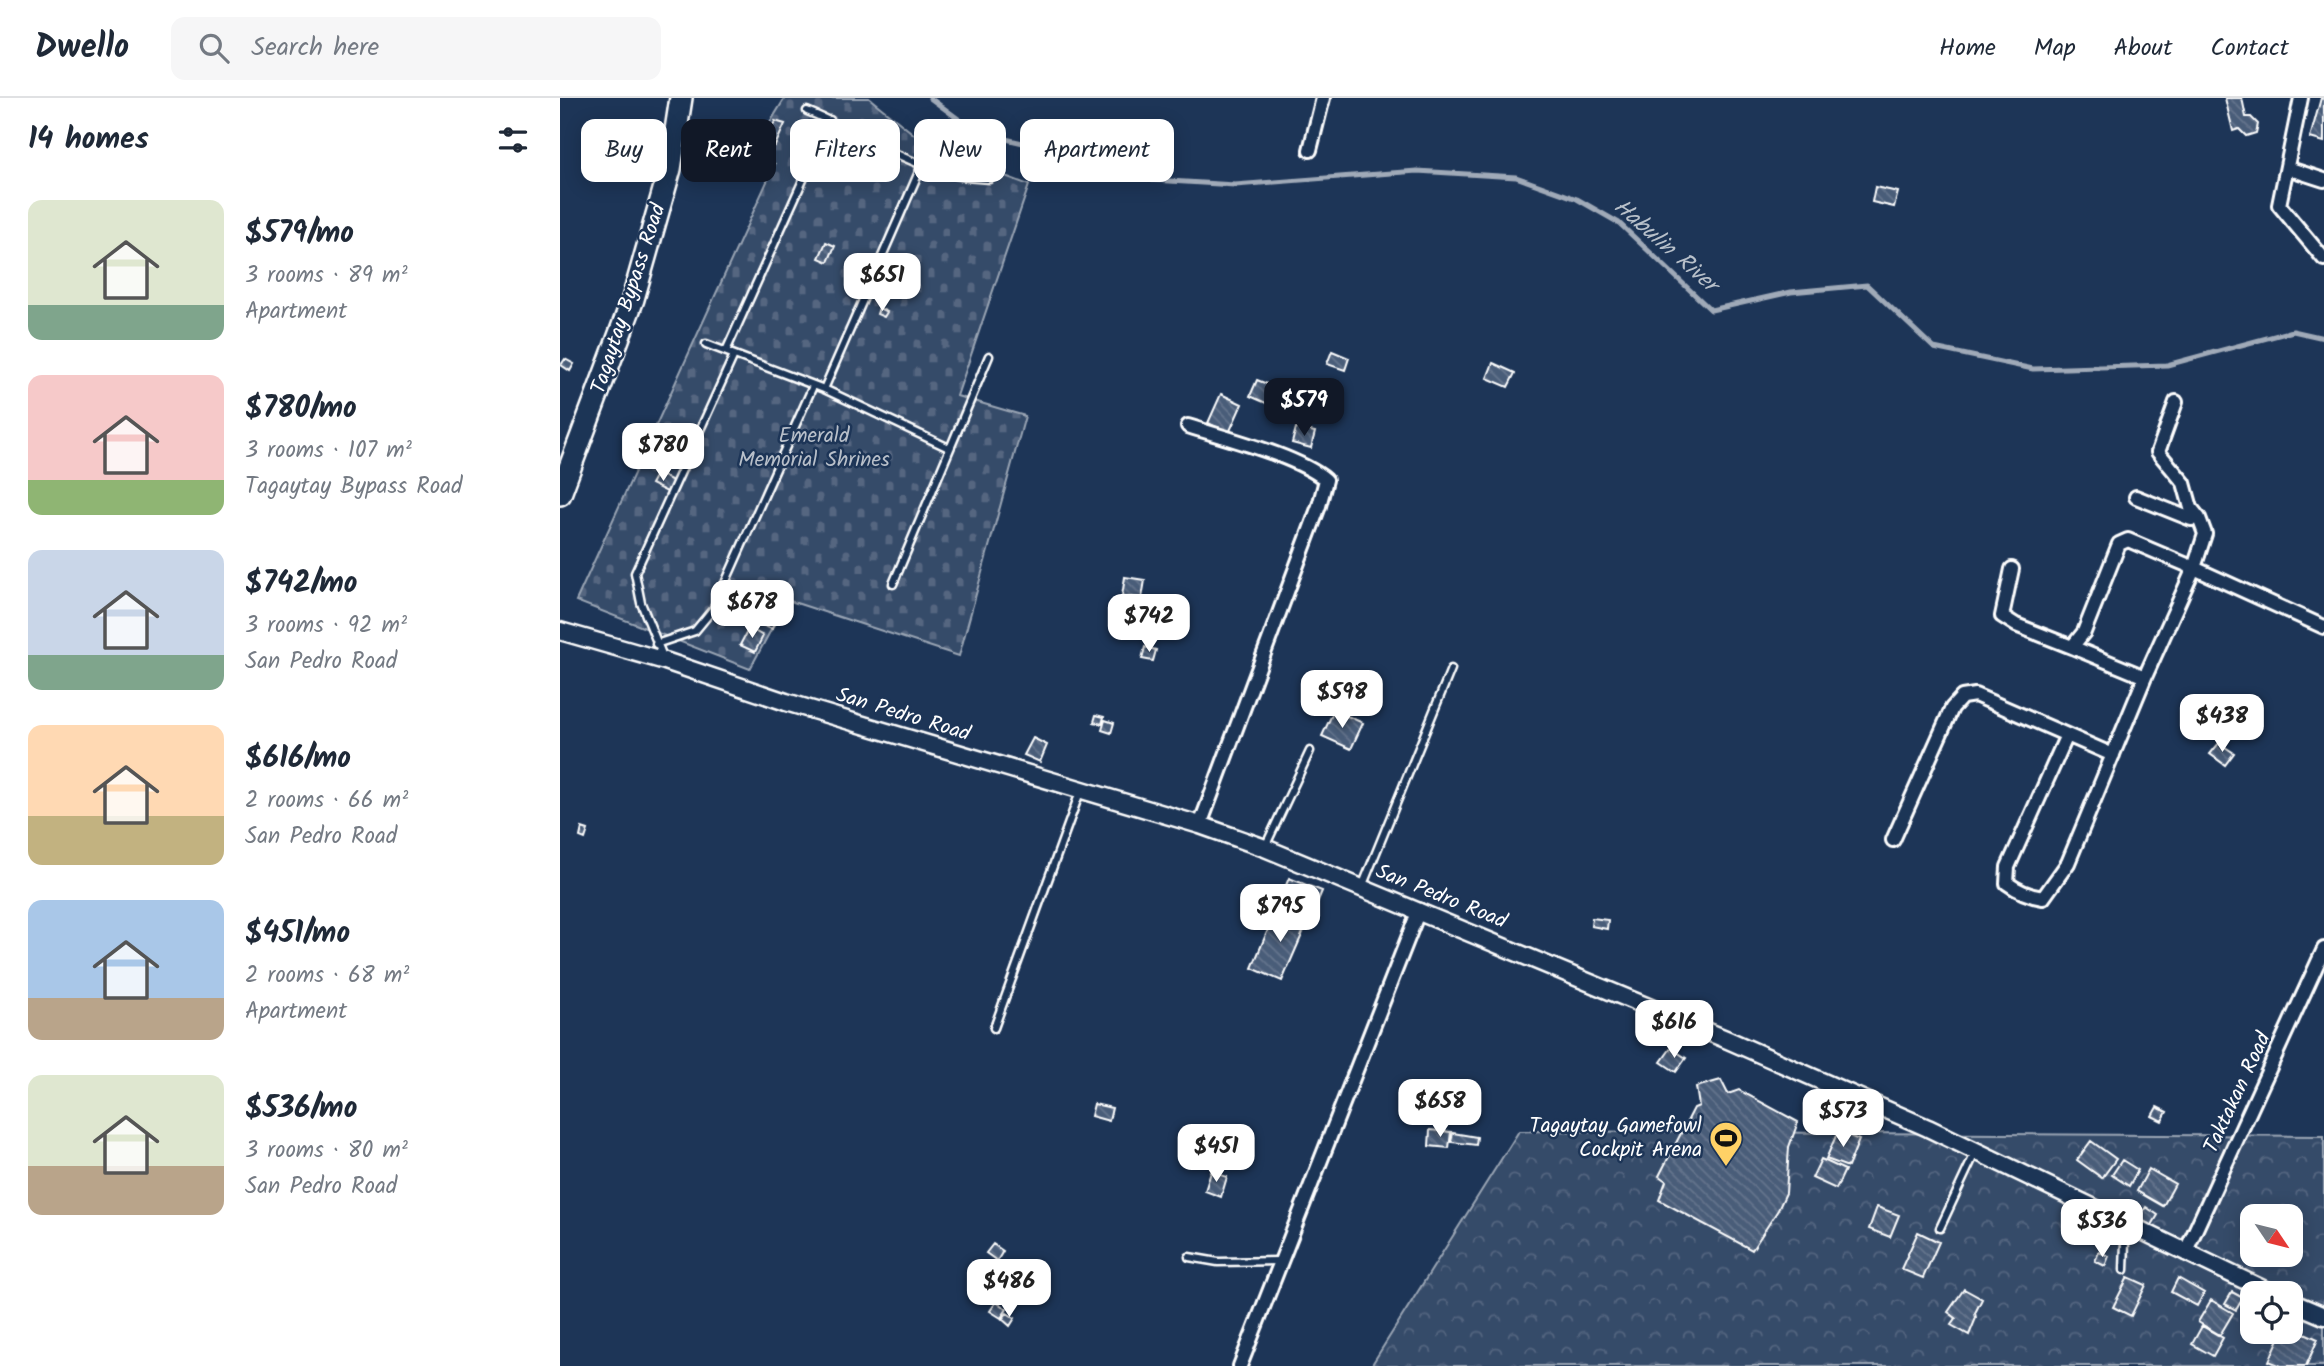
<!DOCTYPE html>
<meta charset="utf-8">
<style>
body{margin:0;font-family:Kalam,sans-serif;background:#f6f6f7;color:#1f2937;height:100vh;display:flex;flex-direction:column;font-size:26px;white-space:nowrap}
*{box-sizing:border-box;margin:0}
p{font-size:23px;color:#747a83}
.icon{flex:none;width:38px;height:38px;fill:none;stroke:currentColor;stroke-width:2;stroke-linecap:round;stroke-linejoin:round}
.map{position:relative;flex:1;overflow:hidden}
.side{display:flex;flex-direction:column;background:#fff;width:560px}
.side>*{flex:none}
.banner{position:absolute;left:21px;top:21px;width:665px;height:63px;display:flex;gap:14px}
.needle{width:46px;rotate:125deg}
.fabs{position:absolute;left:1680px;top:1106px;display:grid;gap:14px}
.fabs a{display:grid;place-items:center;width:63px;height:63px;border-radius:14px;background:#fff;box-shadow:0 4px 18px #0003;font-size:35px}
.price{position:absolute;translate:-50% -60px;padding:0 16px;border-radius:14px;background:#fff;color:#222;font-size:23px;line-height:46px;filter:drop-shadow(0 2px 4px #0008)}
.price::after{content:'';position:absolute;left:50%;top:42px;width:21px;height:16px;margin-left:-10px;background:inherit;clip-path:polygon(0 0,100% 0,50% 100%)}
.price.active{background:#111827;color:#fff}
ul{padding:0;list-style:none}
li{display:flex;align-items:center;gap:21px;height:175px;padding:0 28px}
li span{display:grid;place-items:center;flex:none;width:196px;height:140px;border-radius:14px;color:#555}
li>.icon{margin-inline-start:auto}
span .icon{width:84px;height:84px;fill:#fffc;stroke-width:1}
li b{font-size:30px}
h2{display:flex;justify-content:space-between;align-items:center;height:84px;padding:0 28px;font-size:30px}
.chip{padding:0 24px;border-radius:14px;background:#fff;box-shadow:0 4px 18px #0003;font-size:24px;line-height:63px}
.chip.active{background:#111827;color:#fff}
header{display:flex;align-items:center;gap:42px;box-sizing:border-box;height:98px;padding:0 35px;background:#fff;border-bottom:2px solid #e0e1e3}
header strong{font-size:33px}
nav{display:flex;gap:38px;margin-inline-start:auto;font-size:24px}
.search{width:490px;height:63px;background:#f6f6f7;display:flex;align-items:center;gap:18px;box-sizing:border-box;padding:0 24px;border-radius:14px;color:#747a83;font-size:26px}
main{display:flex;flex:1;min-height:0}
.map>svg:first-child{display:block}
.forest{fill:url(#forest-crowns);stroke:#9aa5b4;stroke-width:2;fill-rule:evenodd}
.cemetery{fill:url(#cemetery-stones);stroke:#9aa5b4;stroke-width:2}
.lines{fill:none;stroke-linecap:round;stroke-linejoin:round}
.stream{stroke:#a0aab8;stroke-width:5}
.building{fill:url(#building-back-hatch);stroke:#fff;stroke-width:2}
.service-casing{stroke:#fff;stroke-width:11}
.minor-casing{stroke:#fff;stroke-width:18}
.tertiary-casing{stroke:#fff;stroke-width:21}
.primary-casing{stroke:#fff;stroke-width:26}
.service{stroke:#1d3557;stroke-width:6}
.minor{stroke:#1d3557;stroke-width:12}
.tertiary{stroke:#1d3557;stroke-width:16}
.primary{stroke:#1d3557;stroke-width:21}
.labels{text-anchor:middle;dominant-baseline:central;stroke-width:5;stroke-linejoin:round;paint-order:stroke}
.street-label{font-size:21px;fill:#fff;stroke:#1d3557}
.park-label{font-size:21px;fill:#b9c0ca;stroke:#1d3557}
.poi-label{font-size:21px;fill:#fff;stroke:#1d3557;text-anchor:end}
.water-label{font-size:23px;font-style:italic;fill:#b8c0ca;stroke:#1d3557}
</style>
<header>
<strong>Dwello</strong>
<div class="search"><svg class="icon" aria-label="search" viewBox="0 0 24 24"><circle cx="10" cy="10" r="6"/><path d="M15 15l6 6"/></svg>Search here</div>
<nav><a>Home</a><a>Map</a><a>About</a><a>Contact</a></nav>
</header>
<main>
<section class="side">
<h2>14 homes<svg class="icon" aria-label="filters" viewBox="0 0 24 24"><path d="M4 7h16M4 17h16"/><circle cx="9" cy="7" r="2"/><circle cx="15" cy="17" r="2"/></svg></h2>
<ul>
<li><span style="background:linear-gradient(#dfe7d0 75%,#7fa58c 0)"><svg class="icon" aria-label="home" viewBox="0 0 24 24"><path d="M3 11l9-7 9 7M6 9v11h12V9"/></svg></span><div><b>$579/mo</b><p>3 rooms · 89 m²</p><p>Apartment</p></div></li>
<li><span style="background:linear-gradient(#f6c9c9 75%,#8fb573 0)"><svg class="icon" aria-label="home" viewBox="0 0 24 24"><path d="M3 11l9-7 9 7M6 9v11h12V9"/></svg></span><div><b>$780/mo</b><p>3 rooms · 107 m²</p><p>Tagaytay Bypass Road</p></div></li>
<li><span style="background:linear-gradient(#c9d6e8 75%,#7fa58c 0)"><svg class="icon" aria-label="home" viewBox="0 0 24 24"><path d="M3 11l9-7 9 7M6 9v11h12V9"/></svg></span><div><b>$742/mo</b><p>3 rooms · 92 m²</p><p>San Pedro Road</p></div></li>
<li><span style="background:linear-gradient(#ffd9b3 65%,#c2b280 0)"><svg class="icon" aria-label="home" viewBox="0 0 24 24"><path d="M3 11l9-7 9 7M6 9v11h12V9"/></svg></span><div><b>$616/mo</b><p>2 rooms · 66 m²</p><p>San Pedro Road</p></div></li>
<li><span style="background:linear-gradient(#a9c7e8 70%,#b9a48a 0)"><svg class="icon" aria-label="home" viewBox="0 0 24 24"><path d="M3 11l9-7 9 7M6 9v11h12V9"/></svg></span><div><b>$451/mo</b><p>2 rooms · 68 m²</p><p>Apartment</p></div></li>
<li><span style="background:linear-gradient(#dfe7d0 65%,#b9a48a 0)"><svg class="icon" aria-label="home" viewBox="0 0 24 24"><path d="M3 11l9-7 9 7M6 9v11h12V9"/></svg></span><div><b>$536/mo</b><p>3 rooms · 80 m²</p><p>San Pedro Road</p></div></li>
</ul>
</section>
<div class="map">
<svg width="1764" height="1268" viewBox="0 0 1764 1268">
<defs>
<pattern id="forest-crowns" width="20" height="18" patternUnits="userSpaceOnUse" patternTransform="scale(1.75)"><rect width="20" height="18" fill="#364b69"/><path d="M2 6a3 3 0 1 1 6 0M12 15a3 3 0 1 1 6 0" fill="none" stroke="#546680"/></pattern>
<pattern id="cemetery-stones" width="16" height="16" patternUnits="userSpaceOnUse" patternTransform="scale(1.75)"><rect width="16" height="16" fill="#364b69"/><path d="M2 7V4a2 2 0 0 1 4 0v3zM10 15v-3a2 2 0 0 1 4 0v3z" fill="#546680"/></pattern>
<pattern id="building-back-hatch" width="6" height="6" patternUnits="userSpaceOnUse" patternTransform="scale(1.75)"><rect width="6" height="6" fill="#4a5d79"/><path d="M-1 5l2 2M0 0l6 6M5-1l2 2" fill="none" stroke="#65758d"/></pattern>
</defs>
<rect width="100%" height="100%" fill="#1d3557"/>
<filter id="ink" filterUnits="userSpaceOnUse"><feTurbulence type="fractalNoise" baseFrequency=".0143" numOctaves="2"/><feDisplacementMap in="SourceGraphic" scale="14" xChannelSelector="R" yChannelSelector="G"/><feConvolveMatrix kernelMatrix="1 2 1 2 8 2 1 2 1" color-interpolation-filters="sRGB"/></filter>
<g filter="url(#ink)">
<path class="forest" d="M959 1033 1764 1038V1268H811ZM1692 1118H1731V1157H1692ZM1692 1195H1731V1234H1692Z"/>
<path class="cemetery" d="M225 0H309L371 50 469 87 397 298 465 318 399 558 227 502 190 571 16 503 215 66 192 54Z"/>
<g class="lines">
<path class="stream" d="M370 0 416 34 484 50 593 82 675 87 857 73 956 79 1017 101 1059 125 1151 212 1231 194 1307 187 1374 250 1473 271 1607 267 1733 233 1764 240"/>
</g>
<path class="building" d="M1665 0H1682L1686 19H1691L1698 26 1696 35 1686 38 1679 31 1673 33Z
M1761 0 1764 1V44L1750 40Z
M215 23 225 26 215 48 206 44Z
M177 38 192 48 186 57 171 47Z
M179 56 193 62 183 77 171 68Z
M1315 89 1338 94 1334 109 1312 104Z
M266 144 275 148 268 164 259 160Z
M319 210 327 214 324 219 317 216Z
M772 253 789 260 785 272 767 266Z
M5 261 14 266 10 273 1 267Z
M933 265 955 275 948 289 927 280Z
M697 282 722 292 715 309 690 298Z
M661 296 682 306 669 335 648 325Z
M736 330 755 334 751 350 732 345Z
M97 375 115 384 109 395 91 386Z
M565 479 585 482 582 500 562 498Z
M183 490 222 505 212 531 173 516Z
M189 530 203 538 195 554 180 547Z
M585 549 596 552 593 563 582 561Z
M774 612 803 625 791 651 762 638Z
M536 617 544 619 542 626 534 624Z
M545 622 554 625 551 635 542 632Z
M473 640 487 647 480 664 464 657Z
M1659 645 1674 655 1665 667 1650 656Z
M22 730 28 732 25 741 20 739Z
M729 780 762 793 750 822 717 809Z
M717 810 748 823 722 883 692 870Z
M1032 820 1048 822 1047 831 1031 828Z
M1111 950 1126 960 1116 974 1101 964Z
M1161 982 1168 996 1179 992 1238 1024 1229 1049 1226 1095 1218 1112 1192 1152 1099 1102 1106 1083 1099 1078 1134 1010 1139 1008 1136 989Z
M534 1006 552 1010 549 1023 531 1018Z
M1597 1009 1607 1014 1602 1023 1592 1018Z
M870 1032 891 1034 889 1050 869 1048Z
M1278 1033 1299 1042 1288 1069 1266 1061Z
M893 1035 917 1039 916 1047 891 1044Z
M1531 1043 1556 1061 1542 1080 1517 1062Z
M1261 1061 1285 1072 1276 1091 1252 1080Z
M1562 1062 1578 1072 1569 1088 1552 1077Z
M1589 1071 1615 1086 1603 1108 1577 1093Z
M651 1074 667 1079 661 1099 645 1093Z
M1317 1109 1339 1117 1330 1139 1309 1131Z
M1586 1109 1598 1117 1589 1132 1576 1123Z
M1358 1134 1379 1144 1363 1180 1341 1171Z
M433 1146 443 1153 437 1163 426 1155Z
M1539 1154 1549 1158 1545 1168 1535 1163Z
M1568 1179 1586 1187 1571 1218 1553 1209Z
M1618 1180 1644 1195 1637 1208 1611 1194Z
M1404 1191 1422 1201 1415 1215 1416 1220 1409 1237 1391 1227 1396 1220 1388 1214Z
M1672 1194 1683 1200 1676 1212 1665 1206Z
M1651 1202 1673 1215 1660 1237 1638 1224Z
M436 1204 447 1211 441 1220 430 1213Z
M447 1215 455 1220 450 1228 442 1221Z
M1642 1228 1663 1240 1653 1258 1632 1246Z
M1731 1229 1758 1241 1746 1268H1721L1709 1263 1722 1234H1731Z"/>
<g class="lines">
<defs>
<path id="service" d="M247 13C306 37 363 80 429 81
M146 246 264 291 389 350
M166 253 270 22
M264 291 362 67
M333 486 429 258
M96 546 135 533 154 510 253 288
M103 559 81 505 75 475 174 257
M705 749 750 653
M802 789 891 571
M434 930 520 694
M1380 1130 1416 1053
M629 1159 658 1164 720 1163
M1564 1172 1565 1144 1571 1130"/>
<path id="minor" d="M1741 0 1719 107 1764 161
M750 52 763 0
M1727 70 1764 82
M1616 304 1598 354 1624 385 1631 410 1639 420 1645 436 1634 470 1764 529
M628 328C665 340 738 358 766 382L759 408 640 727
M1576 399 1631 421 1639 420
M1452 471 1442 518 1456 527 1512 549 1524 534 1559 446 1568 442 1634 470 1585 579 1508 765 1483 800C1469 798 1459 794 1447 785L1448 769 1507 637
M1512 549 1585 579
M1333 742 1392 610 1402 599 1415 597 1553 657
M1625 1155 1764 851
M680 1268 859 812"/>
<path id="tertiary" d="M0 533 105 563 226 604 640 727 705 750 1168 942 1368 1030 1711 1195
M1731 1204 1764 1218"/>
<path id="primary" d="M0 396 73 201 110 71 121 0"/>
</defs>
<use href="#service" class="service-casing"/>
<use href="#minor" class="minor-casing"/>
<use href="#tertiary" class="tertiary-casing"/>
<use href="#primary" class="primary-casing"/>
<use href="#service" class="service"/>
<use href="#minor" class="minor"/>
<use href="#tertiary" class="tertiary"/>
<use href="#primary" class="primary"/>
</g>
</g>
<defs>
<symbol id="stadium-pin" viewBox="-11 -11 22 30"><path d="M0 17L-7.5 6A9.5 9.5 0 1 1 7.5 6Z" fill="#ffd166" stroke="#1d3557"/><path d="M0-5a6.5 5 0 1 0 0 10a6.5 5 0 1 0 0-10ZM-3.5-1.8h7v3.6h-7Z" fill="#111"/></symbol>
</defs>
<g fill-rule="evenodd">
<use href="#stadium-pin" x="1147" y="1021" width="38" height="52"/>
</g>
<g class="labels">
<g class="street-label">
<text transform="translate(69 201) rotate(-72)">Tagaytay Bypass Road</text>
<text transform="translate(343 617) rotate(17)">San Pedro Road</text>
<text transform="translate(881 799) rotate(22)">San Pedro Road</text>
<text transform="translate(1678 995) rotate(-65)">Taktakan Road</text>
</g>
<g class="park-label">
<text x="254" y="338">Emerald<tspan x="254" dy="24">Memorial Shrines</tspan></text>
</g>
<g class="poi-label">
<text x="1142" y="1028">Tagaytay Gamefowl<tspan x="1142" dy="24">Cockpit Arena</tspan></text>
</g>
<g class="water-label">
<text transform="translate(1105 148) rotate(41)">Habulin River</text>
</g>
</g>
</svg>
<div class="fabs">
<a><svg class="needle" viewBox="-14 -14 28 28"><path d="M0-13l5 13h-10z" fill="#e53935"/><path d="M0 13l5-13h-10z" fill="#747a83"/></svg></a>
<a><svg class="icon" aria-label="locate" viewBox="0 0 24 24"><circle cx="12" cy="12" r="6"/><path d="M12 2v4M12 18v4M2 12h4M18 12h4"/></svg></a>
</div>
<b class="price" style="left:322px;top:215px">$651</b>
<b class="price active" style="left:744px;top:340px">$579</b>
<b class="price" style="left:103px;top:385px">$780</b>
<b class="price" style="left:192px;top:542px">$678</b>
<b class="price" style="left:589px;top:556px">$742</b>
<b class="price" style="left:782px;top:632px">$598</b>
<b class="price" style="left:1662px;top:656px">$438</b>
<b class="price" style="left:720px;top:846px">$795</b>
<b class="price" style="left:1114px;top:962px">$616</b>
<b class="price" style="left:880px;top:1041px">$658</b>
<b class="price" style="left:1283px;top:1051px">$573</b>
<b class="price" style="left:656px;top:1086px">$451</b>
<b class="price" style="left:1542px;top:1161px">$536</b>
<b class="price" style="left:449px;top:1221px">$486</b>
<div class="banner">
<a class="chip">Buy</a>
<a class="chip active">Rent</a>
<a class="chip">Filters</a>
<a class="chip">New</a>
<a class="chip">Apartment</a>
</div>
</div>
</main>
